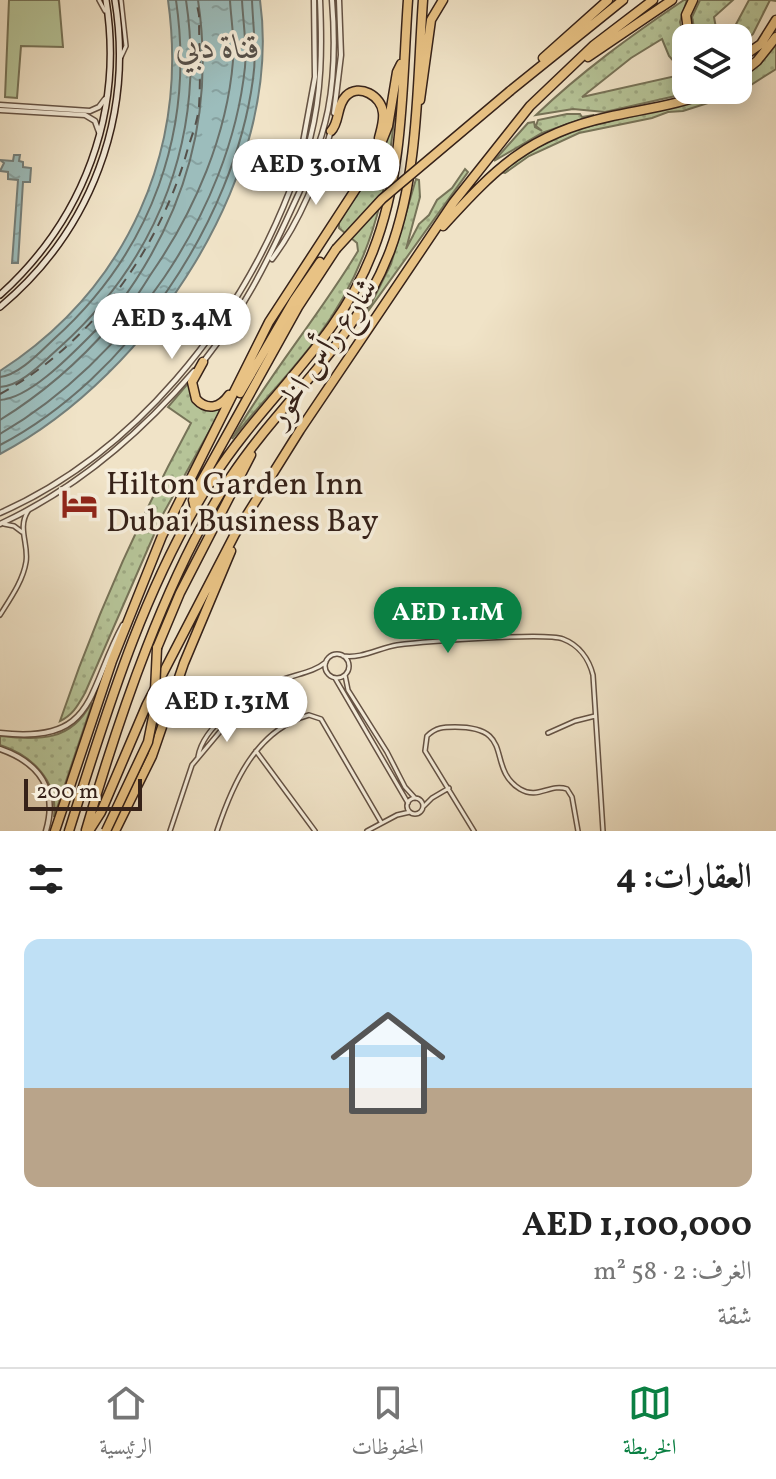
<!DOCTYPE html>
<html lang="ar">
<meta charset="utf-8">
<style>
body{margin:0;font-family:Vollkorn,Amiri,serif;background:#f2f2f2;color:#222;direction:rtl;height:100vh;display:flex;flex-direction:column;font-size:30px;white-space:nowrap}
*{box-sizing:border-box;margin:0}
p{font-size:26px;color:#767676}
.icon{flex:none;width:44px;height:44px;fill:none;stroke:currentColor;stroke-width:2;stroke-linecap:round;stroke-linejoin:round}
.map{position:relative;height:831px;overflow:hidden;direction:ltr}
.drawer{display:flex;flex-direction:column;background:#fff;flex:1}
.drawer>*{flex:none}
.tools{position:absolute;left:672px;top:24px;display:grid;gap:16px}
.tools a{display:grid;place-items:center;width:80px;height:80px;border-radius:16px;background:#fff;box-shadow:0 4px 20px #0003;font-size:40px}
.scale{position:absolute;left:24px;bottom:20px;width:118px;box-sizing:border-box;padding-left:8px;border:4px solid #362219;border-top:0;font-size:22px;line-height:28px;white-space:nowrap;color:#362219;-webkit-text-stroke:6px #f5eddb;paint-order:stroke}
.price{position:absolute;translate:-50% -68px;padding:0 18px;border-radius:28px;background:#fff;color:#222;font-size:26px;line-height:52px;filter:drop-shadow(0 2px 4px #0008)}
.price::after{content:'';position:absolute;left:50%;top:48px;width:24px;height:18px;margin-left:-12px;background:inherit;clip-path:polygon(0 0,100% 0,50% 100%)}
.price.active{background:#0b8043;color:#fff}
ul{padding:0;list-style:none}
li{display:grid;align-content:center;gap:16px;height:424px;padding:0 24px}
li+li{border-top:2px solid #e0e0e0}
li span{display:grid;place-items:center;height:248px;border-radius:16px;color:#555}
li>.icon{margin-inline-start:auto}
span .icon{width:144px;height:144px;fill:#fffc;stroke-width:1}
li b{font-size:34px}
h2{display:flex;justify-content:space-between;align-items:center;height:96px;padding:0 24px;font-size:34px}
.tab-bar{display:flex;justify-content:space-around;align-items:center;height:112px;border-top:2px solid #e0e0e0;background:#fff;font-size:22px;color:#767676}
.tab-bar a{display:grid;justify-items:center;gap:4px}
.tab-bar .active{color:#0b8043}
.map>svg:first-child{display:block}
.park{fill:#b6c498;stroke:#767358;stroke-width:2}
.garden{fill:url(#garden-dots);stroke:#767358;stroke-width:2;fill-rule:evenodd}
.water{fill:url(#water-ripples);stroke:#737f7b;stroke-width:2}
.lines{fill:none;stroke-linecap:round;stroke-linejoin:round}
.shore{stroke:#69706a;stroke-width:2}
.ferry{stroke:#55504a;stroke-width:2;stroke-dasharray:10 8;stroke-linecap:butt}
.minor-casing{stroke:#645244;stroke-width:6}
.tertiary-casing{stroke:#645244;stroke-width:7}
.secondary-casing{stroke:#362219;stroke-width:8}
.motorway-casing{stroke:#362219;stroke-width:11}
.minor{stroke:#f5eddb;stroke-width:3}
.tertiary{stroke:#f5eddb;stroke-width:4}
.secondary{stroke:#f5eddb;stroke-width:5}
.motorway{stroke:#e8c284;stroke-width:8}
.motorway-bridge-casing{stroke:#362219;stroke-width:11;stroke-linecap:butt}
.motorway-bridge{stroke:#e8c284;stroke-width:8}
.labels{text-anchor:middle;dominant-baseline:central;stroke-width:7;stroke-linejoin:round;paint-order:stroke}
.street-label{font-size:32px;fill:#362219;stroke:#f5eddb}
.poi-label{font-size:32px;fill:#362219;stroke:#f5eddb;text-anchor:start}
.water-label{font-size:34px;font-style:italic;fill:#55504a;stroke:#f5eddb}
</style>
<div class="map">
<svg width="776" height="831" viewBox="0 0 776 831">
<defs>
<pattern id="garden-dots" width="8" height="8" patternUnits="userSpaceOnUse" patternTransform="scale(2)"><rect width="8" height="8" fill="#b6c498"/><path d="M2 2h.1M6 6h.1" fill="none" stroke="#9da882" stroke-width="1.8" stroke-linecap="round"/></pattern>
<pattern id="water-ripples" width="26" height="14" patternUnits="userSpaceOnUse" patternTransform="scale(2)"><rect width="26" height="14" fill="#9cbdbc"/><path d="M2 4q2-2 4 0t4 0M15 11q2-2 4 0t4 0" fill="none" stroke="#87a2a1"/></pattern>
</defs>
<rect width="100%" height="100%" fill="#f0e3c7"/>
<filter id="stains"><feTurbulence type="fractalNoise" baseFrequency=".0025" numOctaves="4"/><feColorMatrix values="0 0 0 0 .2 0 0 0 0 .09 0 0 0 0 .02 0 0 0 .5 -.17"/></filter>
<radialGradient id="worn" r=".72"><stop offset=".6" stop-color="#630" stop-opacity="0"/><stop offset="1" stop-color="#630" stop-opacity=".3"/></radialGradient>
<path class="park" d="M9 0H59L63 47 21 46 17 98 5 97Z"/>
<path class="garden" d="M684 0H687L680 22 686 44V90H702L605 112 573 109 536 115C582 71 632 35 684 0ZM662 39 669 56 685 74 582 97 631 58Z
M700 0H733L714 17 716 28 725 32 734 28 749 0H776V1L770 0 753 34 738 48V38H696L692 17Z
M776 45V69L743 90 711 102 683 111 668 112 652 118 579 133 529 156 505 173 500 172 538 147 577 129 686 104 724 90H738V81L760 64Z
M395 108C388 194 369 269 316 339 290 374 259 405 232 439 270 373 319 316 358 251L357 243 339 228V222L377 164Z
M567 114H580L582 117 594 115 542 133 494 161 528 123 534 122 535 127 542 131 536 126 538 120Z
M465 169 468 172 366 314 391 264 416 179 419 180 420 197 406 249 419 224 429 215 437 200 452 188Z
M190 381 196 403H225L163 514 85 693C78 705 73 715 60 721 95 618 139 519 191 423L168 407Z
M91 703 92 704 54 817C58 781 33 756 0 745V736C39 740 71 742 91 703Z"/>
<path class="water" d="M168 0H260C284 173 150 375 0 454V371C128 288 189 150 168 0Z
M14 155H20L19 161 23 162V167L31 168 30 182H23L18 263H12L18 180 8 179V172L0 171 4 163 0 160 13 161Z"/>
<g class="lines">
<path class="shore" d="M198 0C215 113 185 216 117 307L119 313C133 306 144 284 153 271 195 210 227 135 233 61 235 40 231 20 230 0
M0 377C19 375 40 352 54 339 152 251 195 130 176 0
M0 387C22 386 44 361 60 347 160 257 206 134 186 0
M0 400C34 398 82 343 106 320H111V325C79 362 42 394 0 420
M0 434C126 361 230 212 245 67 247 44 243 22 242 0
M0 445C128 378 234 222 253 79 257 52 253 27 252 0"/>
<path class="ferry" d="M0 394C92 344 161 247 188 148 192 135 198 120 199 106 201 76 199 45 199 15L196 0"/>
<defs>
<path id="minor" d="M99 0 105 11
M120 59 126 46 121 0
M4 524 14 526 22 532
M0 615C10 599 23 581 26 562 29 544 17 528 28 511
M325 666a12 12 0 1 1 24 0a12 12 0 1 1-24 0Z
M343 656C361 659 379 648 397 645 421 642 545 632 563 639 579 645 589 659 593 675L603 831
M345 675 348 690 387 752 405 787 415 798
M335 678 408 803
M548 733 575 721 595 716
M256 751 315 831
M198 757C203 725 251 693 279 681 295 674 313 673 326 662
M407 806a8 8 0 1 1 16 0a8 8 0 1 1-16 0Z
M423 807 432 798 449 788
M170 831 192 765 228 722 232 712
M217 831C233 783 256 730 309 715L321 719 381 822
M367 831 397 815 410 812
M474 831 425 751 427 736C436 727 444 727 455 727 517 727 485 767 520 789 538 800 550 783 567 789L572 797 578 831"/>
<path id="tertiary" d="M0 105 90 111 99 107 105 99
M0 110 85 115 95 121 99 132
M334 113 341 55 339 0
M299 164 315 77 314 0
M272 259C298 225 321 171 331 130
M203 362C241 314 267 263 292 208 307 176 321 145 328 110 335 73 335 37 332 0
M0 513C134 454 238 324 290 190 297 173 305 157 310 139 322 92 322 48 320 0
M0 524C76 489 140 434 194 371
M0 733C97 744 86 693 123 625
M0 749C40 763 58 790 46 831"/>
<path id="secondary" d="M0 295C84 219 124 112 106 0
M0 307C91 231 134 117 115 0"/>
<path id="motorway" d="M689 38 686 15 693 0
M588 57 672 0
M543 58 608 0
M738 60 761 44 776 20
M738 76 757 61 776 37
M510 91 623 0
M420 100 431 20 443 0
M331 131C340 122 336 106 346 96 359 83 382 96 383 113 384 121 381 130 379 138
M443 226C495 169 529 134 608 117 643 109 681 105 714 90
M203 362 192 382 196 399C207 411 220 408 229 395
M240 393 294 300 320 262
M195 509 193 500 197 489 298 307 336 249
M157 648 180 593 251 455
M86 830C119 717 166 576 230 478 283 398 354 345 390 251 419 173 417 83 423 0
M55 831 112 661 162 536 269 322 374 161 388 126 397 72 401 64
M69 831C107 710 144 586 213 478 263 399 339 341 373 251 404 172 402 84 408 0
M89 831 101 812 147 704 235 534 300 430 453 203 530 106 594 45 653 0
M115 831 152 756 184 663 231 551"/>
</defs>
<use href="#minor" class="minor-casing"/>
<use href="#tertiary" class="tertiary-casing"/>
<use href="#secondary" class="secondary-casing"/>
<use href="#motorway" class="motorway-casing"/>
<use href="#minor" class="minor"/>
<use href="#tertiary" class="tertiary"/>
<use href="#secondary" class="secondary"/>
<use href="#motorway" class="motorway"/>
<defs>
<path id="motorway-bridge" d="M336 249 382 199 510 91
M106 831 148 742 154 712 157 648"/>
</defs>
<use href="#motorway-bridge" class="motorway-bridge-casing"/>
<use href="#motorway-bridge" class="motorway-bridge"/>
</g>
<defs>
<symbol id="hotel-bare" viewBox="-9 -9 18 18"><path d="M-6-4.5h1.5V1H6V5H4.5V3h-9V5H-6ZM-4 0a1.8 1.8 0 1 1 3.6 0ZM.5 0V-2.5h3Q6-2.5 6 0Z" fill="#8f2418" stroke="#f5eddb" stroke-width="2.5" paint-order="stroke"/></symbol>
</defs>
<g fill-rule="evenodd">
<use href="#hotel-bare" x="54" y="478" width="51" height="51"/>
</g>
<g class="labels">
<g class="street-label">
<text transform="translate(324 353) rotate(-56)">شارع رأس الخور</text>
</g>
<g class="poi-label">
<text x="106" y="486">Hilton Garden Inn<tspan x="106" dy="37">Dubai Business Bay</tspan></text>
</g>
<g class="water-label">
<text x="218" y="49">قناة دبي</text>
</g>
</g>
<rect width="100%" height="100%" filter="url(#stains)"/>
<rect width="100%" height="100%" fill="url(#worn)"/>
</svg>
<div class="tools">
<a><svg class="icon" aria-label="layers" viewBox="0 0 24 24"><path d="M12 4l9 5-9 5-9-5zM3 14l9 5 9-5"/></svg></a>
</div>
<div class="scale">200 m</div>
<b class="price" style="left:316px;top:207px">AED 3.01M</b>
<b class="price" style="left:172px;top:361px">AED 3.4M</b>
<b class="price active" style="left:448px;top:655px">AED 1.1M</b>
<b class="price" style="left:227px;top:744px">AED 1.31M</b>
</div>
<section class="drawer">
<h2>العقارات: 4<svg class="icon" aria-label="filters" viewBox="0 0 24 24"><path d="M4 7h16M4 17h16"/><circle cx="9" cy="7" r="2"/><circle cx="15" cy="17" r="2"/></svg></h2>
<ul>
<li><span style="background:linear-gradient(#bfe0f5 60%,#b9a48a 0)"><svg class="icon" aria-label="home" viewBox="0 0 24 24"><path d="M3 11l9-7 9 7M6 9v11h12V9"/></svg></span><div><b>AED 1,100,000</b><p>الغرف: 2 · 58 m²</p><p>شقة</p></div></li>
</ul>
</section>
<nav class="tab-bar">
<a class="active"><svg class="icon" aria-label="map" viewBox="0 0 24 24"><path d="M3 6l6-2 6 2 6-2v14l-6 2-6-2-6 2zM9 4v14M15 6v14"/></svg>الخريطة</a>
<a><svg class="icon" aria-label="saved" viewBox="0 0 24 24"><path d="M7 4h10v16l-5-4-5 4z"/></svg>المحفوظات</a>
<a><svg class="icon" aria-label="home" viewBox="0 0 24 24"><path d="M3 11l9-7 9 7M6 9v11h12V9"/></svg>الرئيسية</a>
</nav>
